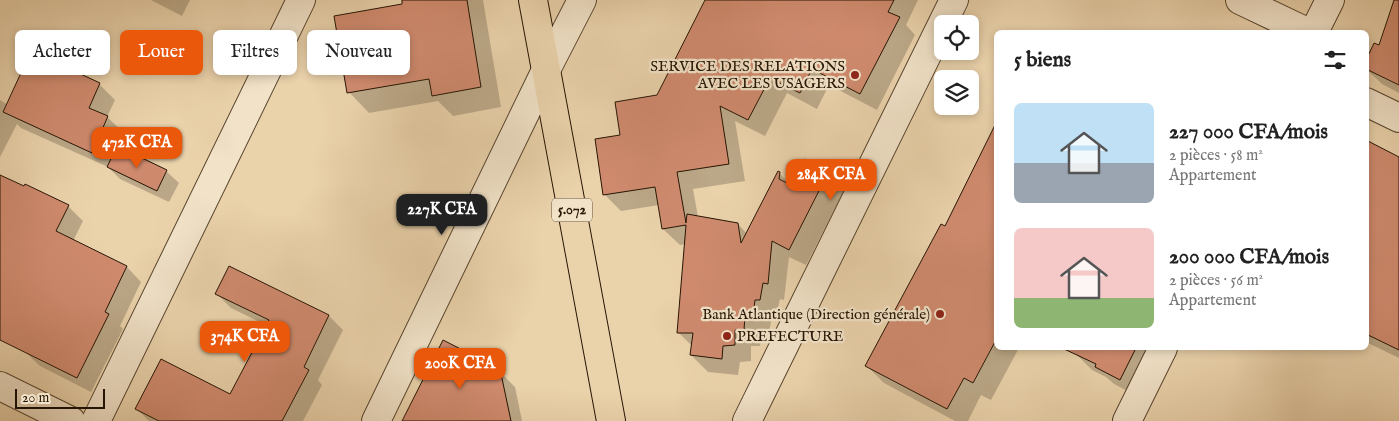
<!DOCTYPE html>
<html lang="fr">
<meta charset="utf-8">
<style>
body{margin:0;font-family:"IM FELL English",serif;background:#f2f2f2;color:#222;height:100vh;display:flex;flex-direction:column;font-size:19px;white-space:nowrap}
*{box-sizing:border-box;margin:0}
p{font-size:16px;color:#767676}
.icon{flex:none;width:28px;height:28px;fill:none;stroke:currentColor;stroke-width:2;stroke-linecap:round;stroke-linejoin:round}
.map{position:relative;flex:1;overflow:hidden}
.drawer{position:absolute;left:994px;top:30px;width:375px;height:320px;display:flex;flex-direction:column;background:#fff;border-radius:8px;box-shadow:0 2px 8px #0003}
.drawer>*{flex:none}
.banner{position:absolute;left:15px;top:30px;width:475px;height:45px;display:flex;gap:10px}
.fabs{position:absolute;left:934px;top:15px;display:grid;gap:10px}
.fabs a{display:grid;place-items:center;width:45px;height:45px;border-radius:8px;background:#fff;box-shadow:0 2px 8px #0003;font-size:25px}
.scale{position:absolute;left:15px;bottom:12px;width:90px;box-sizing:border-box;padding-left:5px;border:2px solid #261503;border-top:0;font-size:14px;line-height:18px;white-space:nowrap;color:#261503;-webkit-text-stroke:4px #f1e2c8;paint-order:stroke}
.price{position:absolute;translate:-50% -42px;padding:0 11px;border-radius:10px;background:#ea580c;color:#fff;font-size:16px;line-height:32px;filter:drop-shadow(0 1px 2px #0008)}
.price::after{content:'';position:absolute;left:50%;top:30px;width:15px;height:11px;margin-left:-8px;background:inherit;clip-path:polygon(0 0,100% 0,50% 100%)}
.price.current{background:#222;color:#fff}
ul{padding:0;list-style:none}
li{display:flex;align-items:center;gap:15px;height:125px;padding:0 20px}
li span{display:grid;place-items:center;flex:none;width:140px;height:100px;border-radius:8px;color:#555}
li>.icon{margin-inline-start:auto}
span .icon{width:60px;height:60px;fill:#fffc;stroke-width:1}
li b{font-size:21px}
h2{display:flex;justify-content:space-between;align-items:center;height:60px;padding:0 20px;font-size:21px}
.chip{padding:0 18px;border-radius:8px;background:#fff;box-shadow:0 2px 8px #0003;font-size:18px;line-height:45px}
.chip.current{background:#ea580c;color:#fff}
.map>svg:first-child{display:block}
.shadow{fill:#0003}
.building{fill:#cf8a6e;stroke:#261503}
.lines{fill:none;stroke-linecap:round;stroke-linejoin:round}
.minor-casing{stroke:#57442d;stroke-width:30}
.tertiary-casing{stroke:#57442d;stroke-width:30}
.primary-casing{stroke:#261503;stroke-width:30}
.minor{stroke:#f1e2c8;stroke-width:28}
.tertiary{stroke:#f1e2c8;stroke-width:28}
.primary{stroke:#ead2ab;stroke-width:28}
.poi-dot{fill:#8f2418;stroke:#f1e2c8;stroke-width:2}
.labels{text-anchor:middle;dominant-baseline:central;stroke-width:4.5;stroke-linejoin:round;paint-order:stroke}
.shield{fill:#f1e2c8;stroke:#63523e;stroke-width:1}
.shield-label{font-size:14px;font-weight:bold;fill:#261503}
.poi-label{font-size:15px;fill:#261503;stroke:#f1e2c8;text-anchor:end}
</style>
<div class="map">
<svg width="1399" height="421" viewBox="0 0 1399 421">
<rect width="100%" height="100%" fill="#ead2ab"/>
<filter id="stains"><feTurbulence type="fractalNoise" baseFrequency=".004" numOctaves="4"/><feColorMatrix values="0 0 0 0 .2 0 0 0 0 .09 0 0 0 0 .02 0 0 0 .5 -.17"/></filter>
<radialGradient id="worn" r=".72"><stop offset=".6" stop-color="#630" stop-opacity="0"/><stop offset="1" stop-color="#630" stop-opacity=".3"/></radialGradient>
<path class="shadow" d="M151 0H190L182 16Z
M403 0H483L501 107 453 116 438 101 369 113 349 92 404 5Z
M706 0H918L906 25 915 35 877 110 829 85 817 109 787 93 765 136 735 121 745 181 693 189 698 217 738 224 747 234 779 173 792 186 828 172 845 189 806 265 789 257 784 300 780 299 776 316H772L769 333 762 332 760 346H751V361L740 362 738 375 708 372 691 355 692 346 678 332 686 244 680 245 663 229 659 205 621 211 604 194 657 96Z
M1396 0H1399V93L1382 84 1366 69 1380 47Z
M99 84 115 100 107 117 124 133 117 148 166 171 179 183 169 202 120 179 108 167 21 128 17 124 0 157V100L8 105Z
M996 126V348H1019L991 400 981 395 968 421H955L884 383 867 366 946 228Z
M1366 142 1399 159V358L1366 342Z
M0 176 68 206 83 221 73 241 127 267 141 282 120 326 123 329 91 392 40 366 25 352 0 334Z
M230 268 329 316 343 330 318 380 322 385 303 421H149L137 409 231 395 268 326 231 308 217 294Z
M1077 348H1161L1137 396 1114 384 1106 377 1092 370 1074 352Z
M496 368 515 387 522 421H403Z"/>
<path class="building" d="M402 0H467L481 87 432 96 429 79 347 93 334 16 402 4Z
M705 0H894L888 12 900 17 860 94 812 69 800 93 770 78 748 120 720 106 729 164 677 172 686 223 687 214 738 223 741 243 778 171 780 172 779 179 791 185 804 159 829 171 789 250 772 241 768 284 763 283 760 300H755L753 317 745 316 744 330H735V345L723 346 722 359 690 355 693 333H677L686 225 662 229 655 187 603 195 595 139 620 135 615 102 657 95Z
M1394 0H1399V85L1366 69V60L1374 43 1379 45Z
M31 51 100 83 89 108 108 116 92 153 3 112Z
M996 123V340L973 383 964 378 947 409 865 366 941 224 945 226Z
M1366 140 1399 157V350L1366 334Z
M117 146 167 170 157 191 107 167Z
M0 175 24 186 25 184 69 205 56 231 127 266 105 312 109 314 77 378 0 340Z
M229 266 329 315 304 367 309 370 282 421H159L135 409 161 359 230 394 269 320 215 294Z
M443 340 500 369 511 421H402Z
M1062 348H1136L1120 380 1095 367 1096 364Z"/>
<g class="lines">
<defs>
<path id="minor" d="M1240 0 1307 32
M1314 32 1330 0
M1366 102 1399 118
M0 386 71 421
M96 421 301 0
M376 421 546 70
M747 421 954 0
M1127 421 1163 348"/>
<path id="tertiary" d="M546 70 582 0"/>
<path id="primary" d="M533 0 611 421"/>
</defs>
<use href="#minor" class="minor-casing"/>
<use href="#tertiary" class="tertiary-casing"/>
<use href="#primary" class="primary-casing"/>
<use href="#minor" class="minor"/>
<use href="#tertiary" class="tertiary"/>
<use href="#primary" class="primary"/>
</g>
<g class="poi-dot">
<circle cx="855" cy="75" r="5"/>
<circle cx="940" cy="314" r="5"/>
<circle cx="727" cy="336" r="5"/>
</g>
<g class="labels">
<rect class="shield" x="552" y="198.5" width="40" height="23" rx="4"/>
<g class="shield-label">
<text x="572" y="210">5.072</text>
</g>
<g class="poi-label">
<text x="845" y="66">SERVICE DES RELATIONS<tspan x="845" dy="17">AVEC LES USAGERS</tspan></text>
<text x="930" y="314">Bank Atlantique (Direction générale)</text>
<text x="737" y="336" text-anchor="start">PREFECTURE</text>
</g>
</g>
<rect width="100%" height="100%" filter="url(#stains)"/>
<rect width="100%" height="100%" fill="url(#worn)"/>
</svg>
<div class="fabs">
<a><svg class="icon" aria-label="locate" viewBox="0 0 24 24"><circle cx="12" cy="12" r="6"/><path d="M12 2v4M12 18v4M2 12h4M18 12h4"/></svg></a>
<a><svg class="icon" aria-label="layers" viewBox="0 0 24 24"><path d="M12 4l9 5-9 5-9-5zM3 14l9 5 9-5"/></svg></a>
</div>
<div class="scale">20 m</div>
<b class="price" style="left:137px;top:169px">472K CFA</b>
<b class="price" style="left:831px;top:201px">284K CFA</b>
<b class="price current" style="left:442px;top:236px">227K CFA</b>
<b class="price" style="left:245px;top:363px">374K CFA</b>
<b class="price" style="left:460px;top:390px">200K CFA</b>
<div class="banner">
<a class="chip">Acheter</a>
<a class="chip current">Louer</a>
<a class="chip">Filtres</a>
<a class="chip">Nouveau</a>
</div>
<section class="drawer">
<h2>5 biens<svg class="icon" aria-label="filters" viewBox="0 0 24 24"><path d="M4 7h16M4 17h16"/><circle cx="9" cy="7" r="2"/><circle cx="15" cy="17" r="2"/></svg></h2>
<ul>
<li><span style="background:linear-gradient(#bfe0f5 60%,#9aa5b1 0)"><svg class="icon" aria-label="home" viewBox="0 0 24 24"><path d="M3 11l9-7 9 7M6 9v11h12V9"/></svg></span><div><b>227 000 CFA/mois</b><p>2 pièces · 58 m²</p><p>Appartement</p></div></li>
<li><span style="background:linear-gradient(#f6c9c9 70%,#8fb573 0)"><svg class="icon" aria-label="home" viewBox="0 0 24 24"><path d="M3 11l9-7 9 7M6 9v11h12V9"/></svg></span><div><b>200 000 CFA/mois</b><p>2 pièces · 56 m²</p><p>Appartement</p></div></li>
</ul>
</section>
</div>
